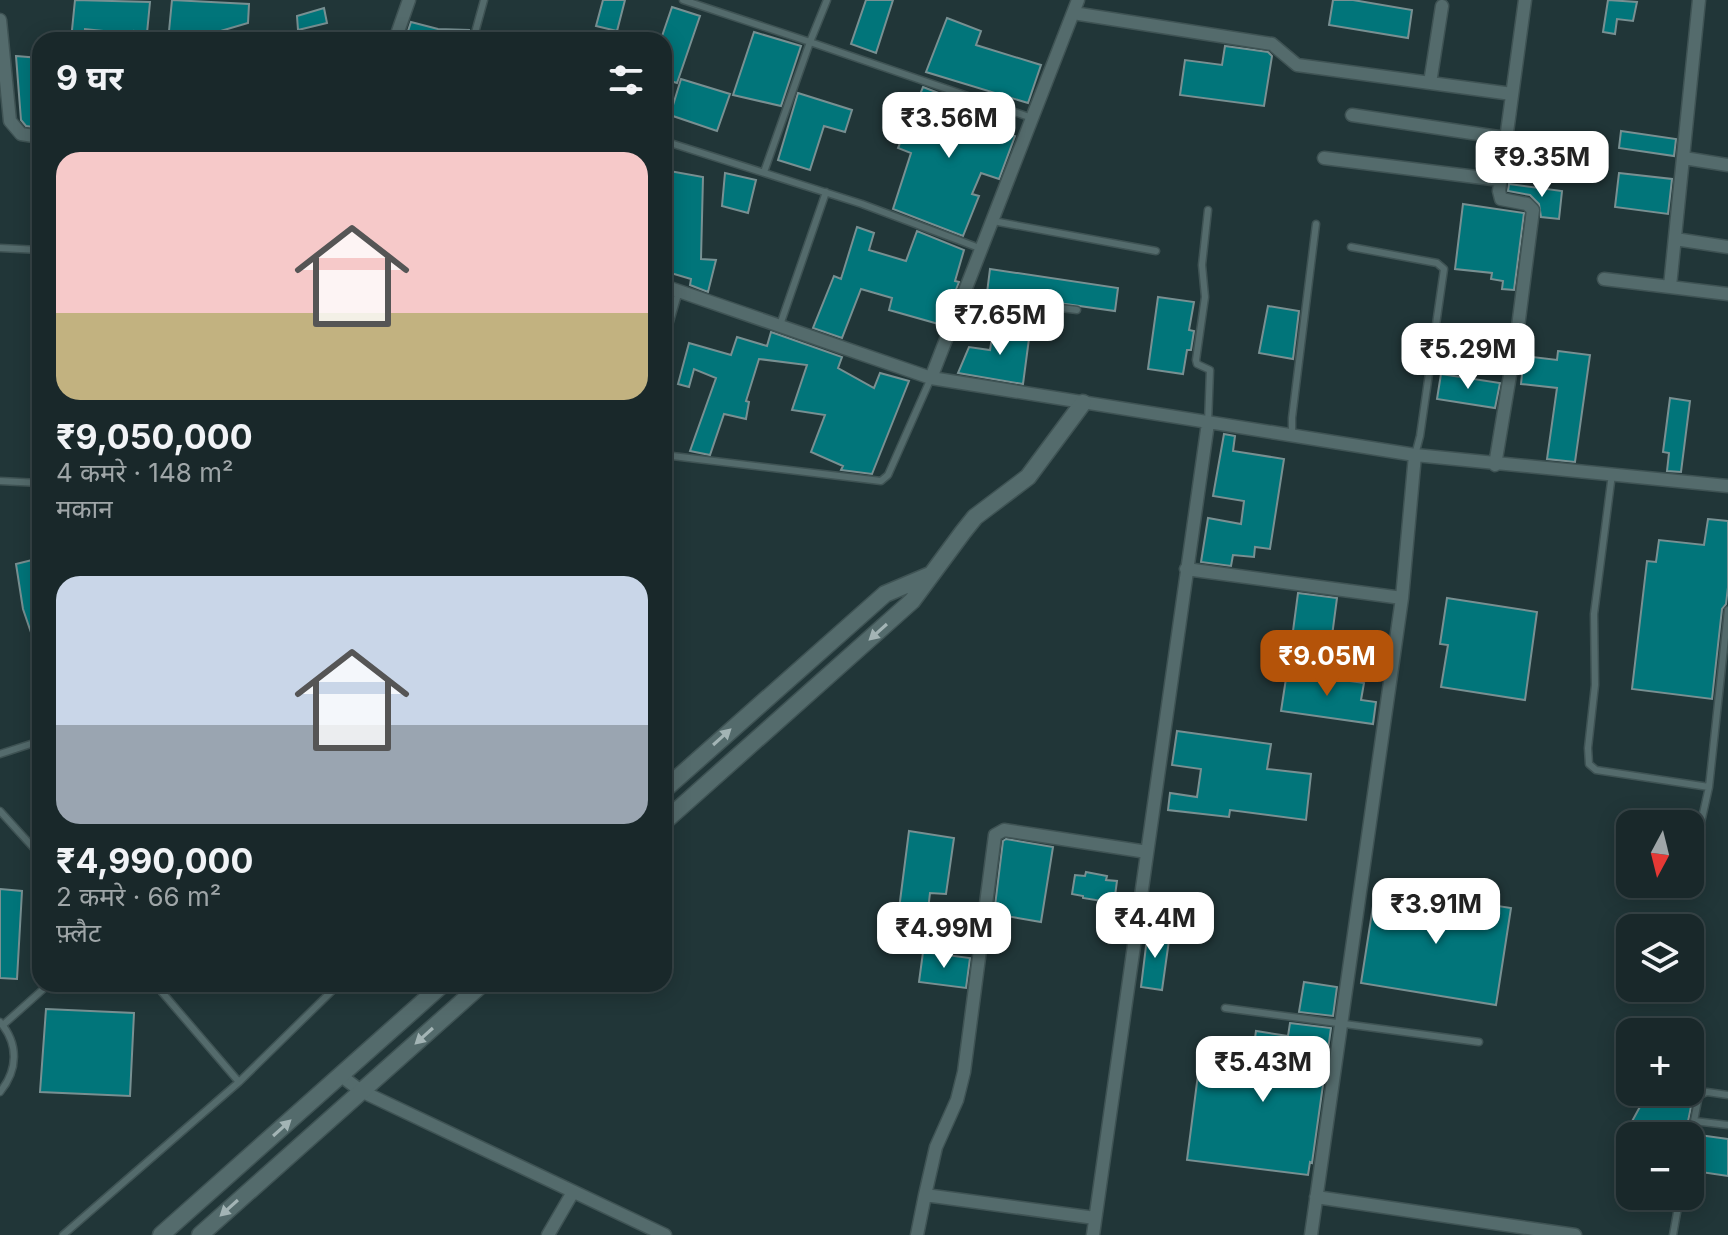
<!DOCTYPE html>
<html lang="hi">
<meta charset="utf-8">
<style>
body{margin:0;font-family:Inter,"Noto Sans Devanagari",sans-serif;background:#263436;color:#f1f3f6;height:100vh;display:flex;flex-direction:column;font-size:30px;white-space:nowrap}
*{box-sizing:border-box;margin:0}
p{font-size:26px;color:#9fa6a8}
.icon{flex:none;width:44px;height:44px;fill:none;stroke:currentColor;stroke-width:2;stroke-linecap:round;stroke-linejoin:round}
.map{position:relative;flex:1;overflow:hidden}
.side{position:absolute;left:32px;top:32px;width:640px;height:960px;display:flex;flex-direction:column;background:#19282a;border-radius:24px;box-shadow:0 4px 20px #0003,0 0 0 2px #374447}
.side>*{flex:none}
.needle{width:52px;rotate:187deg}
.fabs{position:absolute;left:1616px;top:810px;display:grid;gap:16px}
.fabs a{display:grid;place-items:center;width:88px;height:88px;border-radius:16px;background:#19282a;box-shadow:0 4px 20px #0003,0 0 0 2px #374447;font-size:40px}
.price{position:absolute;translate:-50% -68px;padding:0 18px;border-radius:16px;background:#fff;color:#222;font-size:26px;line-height:52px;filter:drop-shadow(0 2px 4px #0008)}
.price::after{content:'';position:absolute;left:50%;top:48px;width:24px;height:18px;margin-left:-12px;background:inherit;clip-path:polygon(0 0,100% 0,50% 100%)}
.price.selected{background:#b45309;color:#fff}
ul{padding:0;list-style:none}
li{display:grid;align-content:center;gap:16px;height:424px;padding:0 24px}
li span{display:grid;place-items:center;height:248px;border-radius:24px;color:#555}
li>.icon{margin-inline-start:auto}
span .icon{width:144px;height:144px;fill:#fffc;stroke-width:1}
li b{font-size:34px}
h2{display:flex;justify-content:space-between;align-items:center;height:96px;padding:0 24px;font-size:34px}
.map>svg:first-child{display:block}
.building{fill:#01757a;stroke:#789092;stroke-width:2}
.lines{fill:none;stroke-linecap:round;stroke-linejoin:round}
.service-casing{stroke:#3f5354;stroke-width:9}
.minor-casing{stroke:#3f5354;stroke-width:15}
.tertiary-casing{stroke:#3f5354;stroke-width:19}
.service{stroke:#546b6c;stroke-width:6}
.minor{stroke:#546b6c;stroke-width:12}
.tertiary{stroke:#546b6c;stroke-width:16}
.oneway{fill:#a3b4b5}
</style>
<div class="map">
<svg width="1728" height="1235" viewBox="0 0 1728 1235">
<rect width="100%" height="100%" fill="#213638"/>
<path class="building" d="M75 0 150 2 147 33 134 31 133 40H121L122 33 85 29 84 40H71Z
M172 0 249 4 248 23 190 40H171L172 31H169Z
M603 0H625L617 31 596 26Z
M866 0H893L876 53 851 44Z
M1333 0H1353L1412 10 1408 38 1329 25Z
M1608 0 1637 2 1633 21 1617 19 1615 34 1603 32Z
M672 7 700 16 677 83 664 79V40L661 39Z
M324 8 327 23 298 30 297 16Z
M947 18 981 31 976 45 1041 65 1028 103 926 72Z
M411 22 438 29 469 30 467 40H405Z
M754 32 801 46 781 106 733 95Z
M1225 46 1268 52 1272 56 1264 106 1180 95 1185 60 1222 65Z
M16 56 40 58V128L26 126 21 120Z
M681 79 730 94 717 131 670 115Z
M923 87 1003 118 998 130 1015 136 999 179 981 173 972 194 979 196 963 236 893 209 911 153 898 148Z
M798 93 852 110 845 132 824 126 810 170 778 160Z
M1621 131 1676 139 1674 156 1619 148Z
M664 170 703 177 701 259 716 260 708 292 690 285 691 279 664 271Z
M725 173 756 180 748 213 722 206Z
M1619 173 1672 179 1668 214 1615 207Z
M1509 184 1562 191 1559 219 1541 217 1539 204 1530 195 1508 191Z
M1463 204 1524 213 1514 290 1502 289 1503 281 1491 279 1492 273 1455 269Z
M857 227 874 233 869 250 906 261 917 231 964 250 955 281 959 282 942 325 889 310 892 298 861 289 842 338 813 328 834 276 841 279Z
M990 269 1118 288 1115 311 987 293Z
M1158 297 1194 302 1189 330 1194 331 1191 350H1187L1183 374 1148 369Z
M1268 306 1299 311 1293 359 1259 353Z
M994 325 1030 331 1023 384 958 373 969 347 990 350Z
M771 332 842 357 838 368 874 388 880 373 909 381 872 474 841 470 843 466 811 452 825 415 792 410 807 365 759 359 746 401 749 402 746 419 724 414 710 455 690 451 716 378 694 369 689 387 678 384 689 343 731 355 737 337 767 346Z
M1558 351 1590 355 1575 462 1547 459 1557 388 1521 384 1524 356 1557 360Z
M1441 374 1500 383 1495 408 1437 399Z
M1670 398 1690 401 1681 472 1667 471 1669 453 1663 452Z
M1224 434 1235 436 1233 451 1284 459 1270 549 1255 547 1254 557 1233 555 1231 566 1201 562 1208 518 1241 524 1244 501 1213 496Z
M1708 519 1728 521V587L1726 604 1722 609 1712 699 1632 689 1647 561 1656 562 1659 540 1704 545Z
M40 558V653H38L23 609 16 564Z
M1298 593 1337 598 1332 636 1293 631Z
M1447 598 1537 612 1525 700 1441 687 1448 645 1440 644Z
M1287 672 1364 683 1361 700 1376 702 1373 724 1281 711Z
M1177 731 1271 744 1267 769 1311 774 1306 820 1230 810 1229 817 1168 810 1170 793 1197 797 1201 769 1172 765Z
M909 831 954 838 946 894 930 893 923 952 894 948Z
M1006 839 1053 847 1041 922 994 914 1003 841Z
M1086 872 1107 876 1106 880 1117 881 1114 903 1083 898V896L1072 894 1075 875 1085 876Z
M1376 887 1511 908 1496 1005 1361 983Z
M0 889 22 891 17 979 0 978Z
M1148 930 1170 933 1162 990 1141 987Z
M923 952 970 958 966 988 919 982Z
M1304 982 1337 987 1333 1016 1299 1012Z
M46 1009 134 1013 130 1096 40 1092Z
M1290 1023 1331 1028 1312 1163 1310 1162 1308 1175 1187 1160 1200 1059 1251 1065 1256 1031 1288 1036Z
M1648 1092H1694L1685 1136H1624Z
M1699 1135 1728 1139V1176L1694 1171Z"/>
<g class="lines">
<defs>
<path id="service" d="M683 0 810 42 764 172
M827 0 810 42 1032 118
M473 40 484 0
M664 141 862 204 982 249
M993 221 1156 251
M1351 247 1437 263 1444 269 1420 436 1415 455
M0 248 40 250
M963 296 1077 310
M780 325 826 192
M664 342 679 291
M1208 423 1210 370 1197 364 1196 360 1205 297 1202 265 1208 210
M1292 436V418L1316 224
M664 455 881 481 888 475 931 378
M1612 474 1594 614 1595 685 1588 748 1589 764 1596 770 1709 787
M0 481 40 483
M0 754 40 741
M0 811 40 855
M1691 867 1709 787 1728 610
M155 984 239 1082
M1225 1008 1479 1042
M0 1022C19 1044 18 1070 0 1092
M3 1025 49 984
M1694 1121 1728 1125
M1690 1142 1699 1095 1707 1092 1728 1095
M63 1235 239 1082 339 984
M1673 1235 1680 1196"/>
<path id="minor" d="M1073 13 1272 44 1297 65 1512 94
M0 20 10 121 21 134 40 137
M395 40 409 0
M1430 83 1442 6
M1352 115 1505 138
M1324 158 1500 180
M1684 158 1728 165
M1675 239 1728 247
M1604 279 1728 294
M664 286 931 378 1415 455 1728 486
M1670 286 1699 0
M931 378 1078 0
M1495 465 1518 327 1533 210 1527 204 1501 199 1499 191 1525 0
M1186 569 1402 598 1311 1235
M1402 598 1415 455
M340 1075 361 1091 665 1235
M925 1195 936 1147 957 1100 964 1072 995 835 1004 830 1147 852
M1316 1197 1575 1235
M548 1235 573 1192
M917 1235 925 1195 1095 1218
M1093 1235 1208 423"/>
<path id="tertiary" d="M664 790 885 594 930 575
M664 822 912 601 963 532 975 517 1028 477 1083 403
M161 1235 443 984
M200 1235 482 984"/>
</defs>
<use href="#service" class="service-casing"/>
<use href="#minor" class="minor-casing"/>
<use href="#tertiary" class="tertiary-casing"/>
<use href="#service" class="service"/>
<use href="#minor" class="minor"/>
<use href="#tertiary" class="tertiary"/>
</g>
<defs><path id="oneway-solid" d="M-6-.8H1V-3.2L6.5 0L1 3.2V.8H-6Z" transform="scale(2)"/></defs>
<g class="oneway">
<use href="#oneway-solid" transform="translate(878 632) rotate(138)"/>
<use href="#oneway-solid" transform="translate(722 737) rotate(-42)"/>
<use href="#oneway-solid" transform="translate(424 1036) rotate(138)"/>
<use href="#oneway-solid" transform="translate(282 1128) rotate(-42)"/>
<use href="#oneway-solid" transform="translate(229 1208) rotate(138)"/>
</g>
</svg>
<div class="fabs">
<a><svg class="needle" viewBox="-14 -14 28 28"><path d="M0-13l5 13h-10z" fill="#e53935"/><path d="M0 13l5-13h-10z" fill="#9fa6a8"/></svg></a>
<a><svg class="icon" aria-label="layers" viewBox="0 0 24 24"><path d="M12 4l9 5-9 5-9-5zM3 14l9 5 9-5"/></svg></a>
<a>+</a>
<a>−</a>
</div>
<b class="price" style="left:949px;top:160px">₹3.56M</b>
<b class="price" style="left:1542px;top:199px">₹9.35M</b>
<b class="price" style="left:1000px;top:357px">₹7.65M</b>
<b class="price" style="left:1468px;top:391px">₹5.29M</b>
<b class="price selected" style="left:1327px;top:698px">₹9.05M</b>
<b class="price" style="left:1436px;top:946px">₹3.91M</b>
<b class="price" style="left:1155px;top:960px">₹4.4M</b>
<b class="price" style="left:944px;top:970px">₹4.99M</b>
<b class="price" style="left:1263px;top:1104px">₹5.43M</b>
<section class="side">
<h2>9 घर<svg class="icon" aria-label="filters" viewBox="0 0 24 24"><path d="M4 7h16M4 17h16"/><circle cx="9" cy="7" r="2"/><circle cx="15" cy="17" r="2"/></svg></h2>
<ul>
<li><span style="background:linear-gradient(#f6c9c9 65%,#c2b280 0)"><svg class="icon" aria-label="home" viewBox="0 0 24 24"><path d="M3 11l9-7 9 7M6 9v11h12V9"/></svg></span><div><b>₹9,050,000</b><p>4 कमरे · 148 m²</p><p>मकान</p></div></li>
<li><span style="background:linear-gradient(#c9d6e8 60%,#9aa5b1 0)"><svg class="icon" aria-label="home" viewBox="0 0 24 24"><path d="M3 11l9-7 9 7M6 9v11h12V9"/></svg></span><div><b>₹4,990,000</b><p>2 कमरे · 66 m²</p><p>फ़्लैट</p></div></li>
</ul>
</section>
</div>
